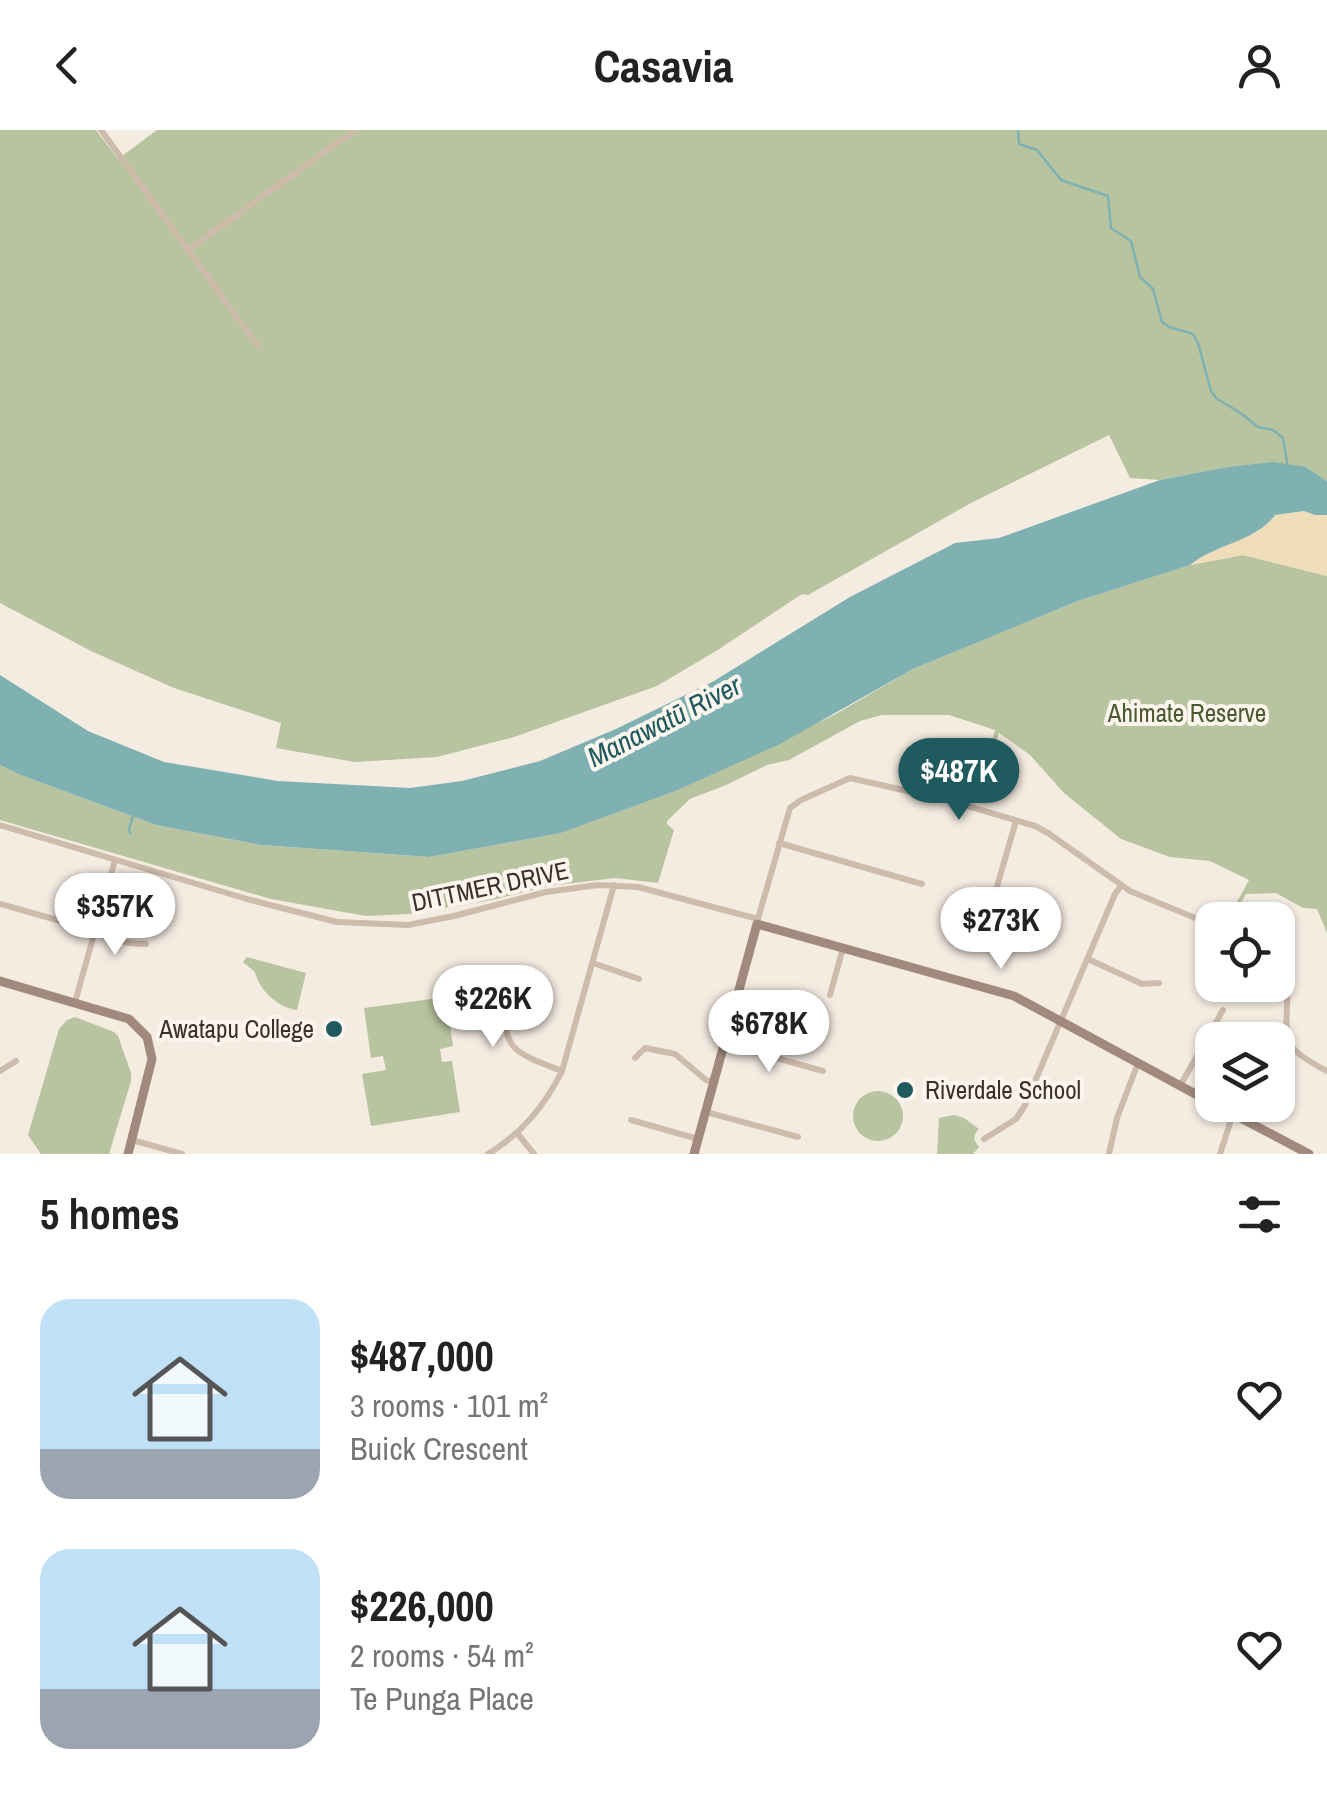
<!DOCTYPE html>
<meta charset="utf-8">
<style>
body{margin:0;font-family:"Archivo Narrow",sans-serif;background:#f2f2f2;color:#222;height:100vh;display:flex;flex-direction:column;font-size:38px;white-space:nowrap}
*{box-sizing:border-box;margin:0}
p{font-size:32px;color:#767676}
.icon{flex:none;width:55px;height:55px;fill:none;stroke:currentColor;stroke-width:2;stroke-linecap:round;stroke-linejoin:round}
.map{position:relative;height:1024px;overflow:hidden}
.sheet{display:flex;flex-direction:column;background:#fff;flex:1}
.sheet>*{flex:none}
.controls{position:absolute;left:1195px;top:772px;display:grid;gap:20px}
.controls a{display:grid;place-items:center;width:100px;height:100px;border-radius:20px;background:#fff;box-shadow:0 2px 8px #0004;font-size:50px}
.price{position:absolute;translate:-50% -85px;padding:0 22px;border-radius:35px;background:#fff;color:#222;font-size:32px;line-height:65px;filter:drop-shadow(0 2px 5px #0008)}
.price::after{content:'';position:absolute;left:50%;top:60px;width:30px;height:22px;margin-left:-15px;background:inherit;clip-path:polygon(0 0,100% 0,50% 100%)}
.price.selected{background:#1f5a5e;color:#fff}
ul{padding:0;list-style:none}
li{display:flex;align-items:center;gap:30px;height:250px;padding:0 40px}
li span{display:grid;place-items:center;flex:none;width:280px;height:200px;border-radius:30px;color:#555}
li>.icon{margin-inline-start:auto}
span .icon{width:120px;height:120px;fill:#fffc;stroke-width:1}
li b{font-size:42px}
h2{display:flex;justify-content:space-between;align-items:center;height:120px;padding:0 40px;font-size:42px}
header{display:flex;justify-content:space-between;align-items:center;height:130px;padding:0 40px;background:#fff;font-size:45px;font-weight:700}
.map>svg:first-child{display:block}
.green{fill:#b8c4a0}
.sand{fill:#efdcb8}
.water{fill:#7fb0b2}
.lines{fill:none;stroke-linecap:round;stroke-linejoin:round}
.stream{stroke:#7fb0b2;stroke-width:2.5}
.street{stroke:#cdbbac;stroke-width:6}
.secondary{stroke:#a18a7d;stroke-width:9}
.poi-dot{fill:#1f5a5e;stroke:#fbf5ee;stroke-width:4}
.labels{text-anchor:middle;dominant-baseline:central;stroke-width:8;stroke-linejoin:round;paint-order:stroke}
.park-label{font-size:25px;fill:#4a5a2e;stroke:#fbf5ee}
.street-label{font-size:25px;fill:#3b302b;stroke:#fbf5ee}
.poi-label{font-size:25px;fill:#3b302b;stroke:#fbf5ee;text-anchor:end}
.water-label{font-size:28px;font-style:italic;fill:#1f5a5e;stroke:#fbf5ee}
</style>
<header><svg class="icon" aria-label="back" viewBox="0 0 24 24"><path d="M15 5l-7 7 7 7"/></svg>Casavia<svg class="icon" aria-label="person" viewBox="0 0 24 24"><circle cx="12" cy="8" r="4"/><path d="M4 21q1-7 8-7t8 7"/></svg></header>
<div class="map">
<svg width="1327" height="1024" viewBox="0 0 1327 1024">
<rect width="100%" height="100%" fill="#f4ebe1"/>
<path class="green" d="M0 0H96L118 29 157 0H1327V351L1306 337 1222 338 1160 350 1130 348 1109 305 971 373 808 465 802 464 716 521 657 556 514 607 437 627 355 632 276 618 281 593 174 558 91 521 0 473Z
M1243 425 1327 446V803L1317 779 1303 778 1276 763 1246 764 1231 790H1227L1249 750 1210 731 1170 727 1121 709 1064 663 1030 625 999 603 979 673 976 672 995 600 949 585H882L860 591 789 630 767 635 726 655 690 669 667 691V694L674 700 658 753 615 748 549 756 492 770 408 784 366 786 271 769 0 690V635L18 644 156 695 261 715 429 727 561 703 673 662 834 585 913 539 1078 471 1190 435Z
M247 827 306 843 297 880C278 878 259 860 255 842L243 832Z
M446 867 453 916 440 919 442 932 452 931 460 982 371 996 362 944 386 940 383 926 371 928 364 878Z
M75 887 114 902 118 906 131 943V951L109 1024H41L28 1005 59 899 67 890Z
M853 986a25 25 0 1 1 50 0a25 25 0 1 1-50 0Z
M954 985 964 988 979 999C973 1005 973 1010 979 1017L973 1024H937L939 988Z"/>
<path class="sand" d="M1305 381 1315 385H1327V446L1243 425 1190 435C1215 414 1255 413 1275 385Z"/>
<path class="water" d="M1273 332 1306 337 1327 351V385H1315L1304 381 1275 385C1255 412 1215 414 1190 435L1078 471 913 539 780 614 673 662 561 703 429 727 261 715 156 695 18 644 0 635V545L88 601 164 632 278 651 410 658 462 651 540 631 616 599 714 551 850 467 955 413 999 408 1160 350 1222 338Z"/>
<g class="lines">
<path class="stream" d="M1018 0 1019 14 1037 20 1061 50 1108 66 1111 98 1131 111 1140 147 1153 159 1162 192 1169 197 1193 204 1198 213 1211 261 1216 268 1242 284 1258 297 1273 300 1283 308 1288 338
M130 703 129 699 133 686"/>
<path class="street" d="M101 0 258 216
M188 120 355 0
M947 670 954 645V632
M0 695 247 769 337 792 408 795 454 786 546 762 598 755 638 757 758 789
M779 713 922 754
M0 774 89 799C106 809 127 814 146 814
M991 777 1016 691
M757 792 790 678 801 670 850 648 947 670 1035 696 1048 703 1130 761 1212 795
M1088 829 1142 854 1159 853
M1278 831C1298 859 1277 896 1293 918 1301 928 1316 935 1327 941
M593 833 639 849
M502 855 500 860C508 920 504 919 562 941
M830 865 843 818
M75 872 115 730
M725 914 823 941
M635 928 645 918 675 924 706 950 714 952
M0 941 16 931
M1180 956 1223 880
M706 982 798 1007
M631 990 698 1009
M517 1003 534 1024
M984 1009 1016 989 1024 977 1115 764 1121 756
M132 1010 182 1024
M488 1024C522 1003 544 977 562 941L614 755
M1109 1024 1117 988 1138 933
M1220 1024 1233 984"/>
<path class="secondary" d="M0 851 129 889 147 907 152 929 128 1024
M1216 975 1309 1024
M694 1024 757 794 1014 866 1212 973"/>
</g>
<g class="poi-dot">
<circle cx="334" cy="899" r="10"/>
<circle cx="905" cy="960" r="10"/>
</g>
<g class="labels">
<g class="park-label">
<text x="1187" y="583">Ahimate Reserve</text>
</g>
<g class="street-label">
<text transform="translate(490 756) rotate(-12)">DITTMER DRIVE</text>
</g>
<g class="poi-label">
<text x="314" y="899">Awatapu College</text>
<text x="925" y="960" text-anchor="start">Riverdale School</text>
</g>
<g class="water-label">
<text transform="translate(664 591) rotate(-27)">Manawatū River</text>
</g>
</g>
</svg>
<div class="controls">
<a><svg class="icon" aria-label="locate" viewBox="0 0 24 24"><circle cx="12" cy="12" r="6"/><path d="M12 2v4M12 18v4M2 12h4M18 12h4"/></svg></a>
<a><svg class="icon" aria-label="layers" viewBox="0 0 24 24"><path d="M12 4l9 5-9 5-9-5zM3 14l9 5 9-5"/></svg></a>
</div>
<b class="price selected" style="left:959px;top:693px">$487K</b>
<b class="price" style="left:115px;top:828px">$357K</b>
<b class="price" style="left:1001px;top:842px">$273K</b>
<b class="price" style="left:493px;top:920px">$226K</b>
<b class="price" style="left:769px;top:945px">$678K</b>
</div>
<section class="sheet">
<h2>5 homes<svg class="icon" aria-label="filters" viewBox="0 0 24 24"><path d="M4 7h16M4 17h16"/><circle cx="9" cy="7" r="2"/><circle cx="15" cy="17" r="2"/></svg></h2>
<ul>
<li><span style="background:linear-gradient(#bfe0f5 75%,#9aa5b1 0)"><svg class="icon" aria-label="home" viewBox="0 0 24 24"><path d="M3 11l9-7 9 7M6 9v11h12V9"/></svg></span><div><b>$487,000</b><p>3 rooms · 101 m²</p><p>Buick Crescent</p></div><svg class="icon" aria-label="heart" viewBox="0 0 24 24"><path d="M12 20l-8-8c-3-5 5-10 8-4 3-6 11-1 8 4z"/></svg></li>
<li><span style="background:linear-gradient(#bfe0f5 70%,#9aa5b1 0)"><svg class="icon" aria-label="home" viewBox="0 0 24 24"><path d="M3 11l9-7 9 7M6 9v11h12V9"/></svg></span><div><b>$226,000</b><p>2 rooms · 54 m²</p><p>Te Punga Place</p></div><svg class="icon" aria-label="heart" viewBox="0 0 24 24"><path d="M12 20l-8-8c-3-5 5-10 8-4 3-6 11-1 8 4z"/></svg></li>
</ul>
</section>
